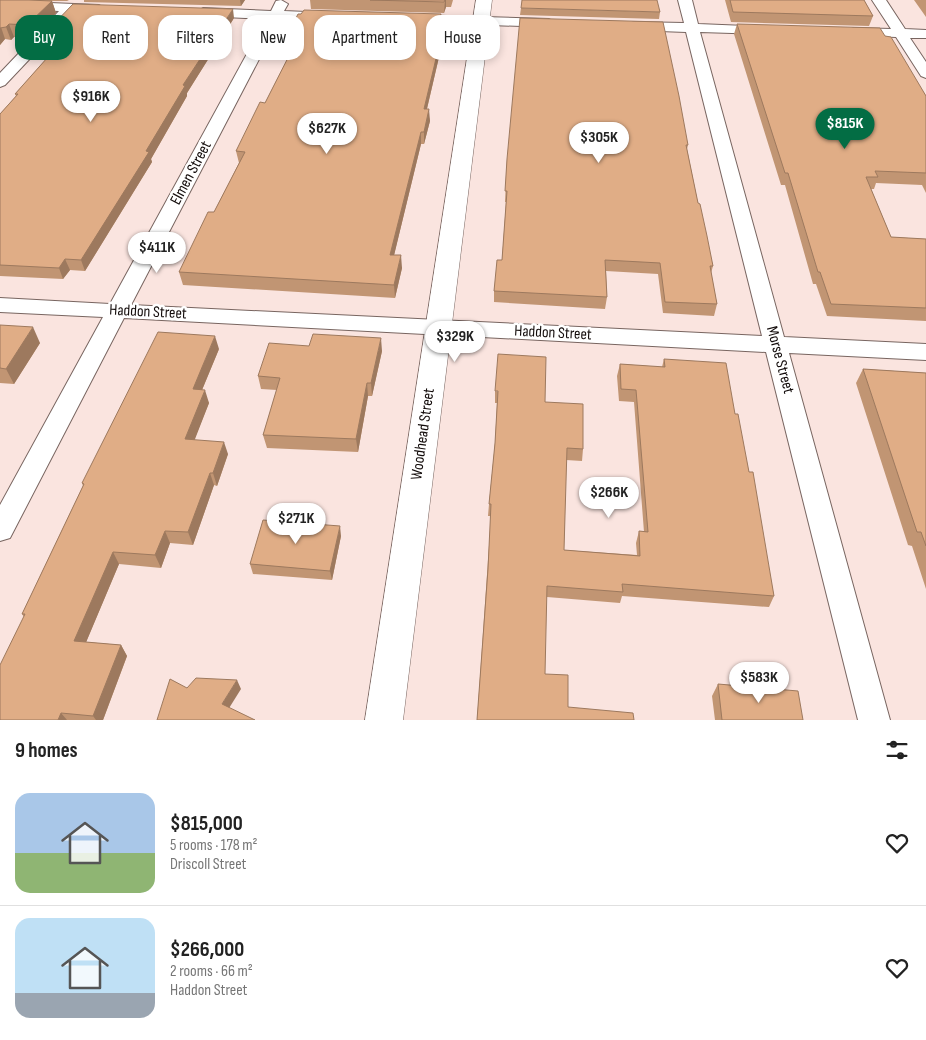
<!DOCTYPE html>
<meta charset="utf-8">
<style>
body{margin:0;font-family:"Sofia Sans Condensed",sans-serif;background:#f2f2f2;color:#222;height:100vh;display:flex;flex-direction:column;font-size:19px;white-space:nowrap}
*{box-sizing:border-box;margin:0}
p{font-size:16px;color:#767676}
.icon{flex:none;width:28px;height:28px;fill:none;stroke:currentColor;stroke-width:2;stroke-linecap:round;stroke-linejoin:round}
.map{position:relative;height:720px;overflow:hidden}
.side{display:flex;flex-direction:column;background:#fff;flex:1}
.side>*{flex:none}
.banner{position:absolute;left:15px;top:15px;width:500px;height:45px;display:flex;gap:10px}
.price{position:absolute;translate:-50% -42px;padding:0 11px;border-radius:18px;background:#fff;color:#222;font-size:16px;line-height:32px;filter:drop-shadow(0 1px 2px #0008)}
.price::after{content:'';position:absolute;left:50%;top:30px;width:15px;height:11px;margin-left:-8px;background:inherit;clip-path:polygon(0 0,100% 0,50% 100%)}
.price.active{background:#036d44;color:#fff}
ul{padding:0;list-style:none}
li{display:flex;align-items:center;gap:15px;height:125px;padding:0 15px}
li+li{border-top:1px solid #e0e0e0}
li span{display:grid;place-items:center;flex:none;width:140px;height:100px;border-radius:15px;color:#555}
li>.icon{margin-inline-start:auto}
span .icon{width:60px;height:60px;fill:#fffc;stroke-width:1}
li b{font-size:21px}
h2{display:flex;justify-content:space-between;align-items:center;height:60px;padding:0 15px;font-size:21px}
.chip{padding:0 18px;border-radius:15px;background:#fff;box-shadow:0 2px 8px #0003;font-size:18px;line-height:45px}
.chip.active{background:#036d44;color:#fff}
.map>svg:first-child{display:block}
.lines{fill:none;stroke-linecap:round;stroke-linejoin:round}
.minor-casing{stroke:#786560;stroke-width:2}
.tertiary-casing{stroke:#786560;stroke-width:1}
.minor{fill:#fff;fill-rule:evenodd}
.tertiary{fill:#fff;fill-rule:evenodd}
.wall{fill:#c19573}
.shaded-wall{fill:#9d795e}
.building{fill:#e0ad86;stroke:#9d795e}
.labels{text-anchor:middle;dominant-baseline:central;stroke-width:5;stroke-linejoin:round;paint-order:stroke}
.street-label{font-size:16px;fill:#130c0b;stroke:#fff}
</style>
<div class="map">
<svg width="926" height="720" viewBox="0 0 926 720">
<rect width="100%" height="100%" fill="#fae4df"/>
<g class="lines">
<defs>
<path id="minor" d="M281 0 288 4 284 11 329 13 336 17 329 21 280 19 131 305 762 336 686 32 633 30 626 26 633 22 684 23 678 0H692L698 24 771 27 773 30 766 34 700 32 784 337 926 344V360L789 353 890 720H858L766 352 124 318 10 538 0 541V505L103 317 0 312V298L110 304 266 19 203 16 196 12 203 8 271 11 276 1Z
M872 0H886L905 29 926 30V38H910L926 62V78L921 76 896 37 848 35 846 32 853 28 891 29Z
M0 1 99 5 106 9 99 13 74 12 5 85 0 87V73L59 11 0 9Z
M411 15 549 19 556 23 549 27 406 22 404 19 406 16Z"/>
<path id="tertiary" d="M476 0H492L403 720H365Z"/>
</defs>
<use href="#minor" class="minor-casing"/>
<use href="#tertiary" class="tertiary-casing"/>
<use href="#minor" class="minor"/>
<use href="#tertiary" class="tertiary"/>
</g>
<path class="wall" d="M0 0H69L67 1H52L56 13 32 37H14L11 40 5 39 0 45Z
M84 0H245L241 6 84 2Z
M310 0H453L451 7H446L444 13 311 9Z
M725 0H864L873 16 869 26 731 22Z
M914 0H926V17Z
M521 8 660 12 659 19 520 15Z
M441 14V25L436 46 439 57 427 109 430 121 424 144H421L394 255 402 268 395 298 183 285 179 272 214 212 239 163 236 151 265 103 291 52 287 51 285 40Z
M234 18 187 93V96L151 159 152 162 85 271 70 270 63 279 0 276V114L16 96 15 94 64 39 52 38 49 29Z
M737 24 885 36 926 96V193L922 185 876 183 874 189H871L891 237 926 239V321L827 316 816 284H813L785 185H781L734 34Z
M688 145 687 149 698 203 713 266 711 273 717 304 714 316 663 313 658 274 606 271 607 297 605 309 494 302V291L502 260 506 202H505L507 159Z
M0 325 40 343 14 384 0 383Z
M219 349 202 390 209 403 194 440 228 454 217 486 214 485 193 545 170 543 161 568 119 564 86 642 121 645 127 656 103 720H0L24 617 22 614 83 486 82 483Z
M382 351 372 396H368L358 452 267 448 263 435 277 390 261 389 258 376Z
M664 359 735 414 749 472 774 596 769 607 622 596 620 603 547 597 477 720 491 516H488L489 504 495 443 497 403H495V391L545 402 583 449 582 461 566 460 564 550 637 555 636 543 639 531 644 532 634 402 619 401 617 376 620 364 662 367Z
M863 369 926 373V589L912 546 908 545 856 383Z
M341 536 332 580 253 574 250 564Z
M718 684 803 720H715L712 696Z"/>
<path class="shaded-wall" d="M240 0H245L241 6Z
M445 0H446V7L444 13Z
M52 1 56 13 32 37 27 25Z
M233 9 234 18 187 93V96L151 159 152 162 85 271 81 260 146 151 183 85Z
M441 14V25L433 57V46Z
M9 24 14 37 11 40 6 27Z
M1 27 5 39 0 45V28Z
M439 46V57L424 121V109Z
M429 109 430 121 424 144V132Z
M421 132V144L391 268 390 255Z
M401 255 402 268 395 298 394 285Z
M65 259 70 270 63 279 59 268Z
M33 327 40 343 14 384 6 369Z
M215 336 219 349 197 402 193 389Z
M381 338 382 351 372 396 371 383Z
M367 383 368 396 358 452 356 439Z
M205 390 209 403 190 452 185 439Z
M224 442 228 454 217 486 213 473Z
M210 473 214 485 193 545 188 532Z
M340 526 341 536 332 580 330 571Z
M165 531 170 543 161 568 155 555Z
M113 552 119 564 82 652 74 641Z
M121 645 127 656 103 720H96L93 716Z
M237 680 241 689 226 713 222 704Z
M61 713 67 720H58Z"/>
<path class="building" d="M0 0H29L52 1 27 25 9 24 6 27 0 28Z
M370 0H445L444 2Z
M522 0H657L660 12 521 8Z
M730 0H864L873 16 733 12Z
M73 4 233 9 183 85 185 86 146 151 149 152 81 260 65 259 59 268 0 265V114L18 94H15L72 30 49 29Z
M304 10 441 14 433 46H439L424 109H429L424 132H421L390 255H401L394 285 179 272 208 212H214L245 152 236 151 260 102 265 103 297 40H285L298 14H301Z
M520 18 663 22 679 96 688 145H686L698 203 700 204 707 236 713 266H710L717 304 665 302 660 263 605 260 607 297 494 291 497 260H502L507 191H505L507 159Z
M737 24 880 28 885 36 891 37 926 96V173L875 171 878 177H866L891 237 926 239V308L831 304 820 272H818L788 173H785Z
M0 325 33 327 6 369 0 368Z
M158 332 215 336 193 389 205 390 185 439 224 442 213 473H210L188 532 165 531 155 555 113 552 74 641 121 645 93 716 61 713 58 720H0V665L25 614H22L84 484 82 483Z
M313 334 381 338 371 383H367L356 439 263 435 280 378 258 376 269 343 309 346Z
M498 354 546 357 545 402 583 404V449L567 448 564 550 640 556 639 531 648 532 636 390 621 389 620 364 665 367 664 359 726 363 735 414H738L749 472H753L774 596 622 584 623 592 547 586 545 674 568 675V707L633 713 634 720H477L488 569 491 504H489L495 443 498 391H495Z
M863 369 926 373V546L921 532H917Z
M263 520 340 526 330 571 250 564Z
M196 678 237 680 222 704 255 720H157L170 679 187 688Z
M718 684 798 691 803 720H722Z"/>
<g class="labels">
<g class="street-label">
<text transform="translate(191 173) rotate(-62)">Elmen Street</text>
<text transform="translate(148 312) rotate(3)">Haddon Street</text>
<text transform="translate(553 333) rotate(3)">Haddon Street</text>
<text transform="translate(780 360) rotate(75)">Morse Street</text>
<text transform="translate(423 434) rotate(-82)">Woodhead Street</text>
</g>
</g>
</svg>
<b class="price" style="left:91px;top:123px">$916K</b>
<b class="price active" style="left:845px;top:150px">$815K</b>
<b class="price" style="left:327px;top:155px">$627K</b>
<b class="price" style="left:599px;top:164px">$305K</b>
<b class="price" style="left:157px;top:274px">$411K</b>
<b class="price" style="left:455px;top:363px">$329K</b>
<b class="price" style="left:609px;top:519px">$266K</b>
<b class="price" style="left:296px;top:545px">$271K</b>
<b class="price" style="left:759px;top:704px">$583K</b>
<div class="banner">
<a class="chip active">Buy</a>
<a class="chip">Rent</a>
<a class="chip">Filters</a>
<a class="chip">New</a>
<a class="chip">Apartment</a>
<a class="chip">House</a>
</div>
</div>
<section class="side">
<h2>9 homes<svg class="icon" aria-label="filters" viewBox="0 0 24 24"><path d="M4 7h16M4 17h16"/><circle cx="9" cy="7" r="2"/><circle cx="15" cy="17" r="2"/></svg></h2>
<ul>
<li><span style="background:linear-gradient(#a9c7e8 60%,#8fb573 0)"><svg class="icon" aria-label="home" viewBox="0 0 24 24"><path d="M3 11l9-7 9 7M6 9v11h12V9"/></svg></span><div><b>$815,000</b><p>5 rooms · 178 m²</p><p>Driscoll Street</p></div><svg class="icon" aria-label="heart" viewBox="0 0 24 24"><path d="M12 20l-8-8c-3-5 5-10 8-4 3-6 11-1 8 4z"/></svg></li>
<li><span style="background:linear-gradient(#bfe0f5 75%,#9aa5b1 0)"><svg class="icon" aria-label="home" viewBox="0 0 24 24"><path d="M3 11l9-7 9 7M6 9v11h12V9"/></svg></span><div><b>$266,000</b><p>2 rooms · 66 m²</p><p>Haddon Street</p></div><svg class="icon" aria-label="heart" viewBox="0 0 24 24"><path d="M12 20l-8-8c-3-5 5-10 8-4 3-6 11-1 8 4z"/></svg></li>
</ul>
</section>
